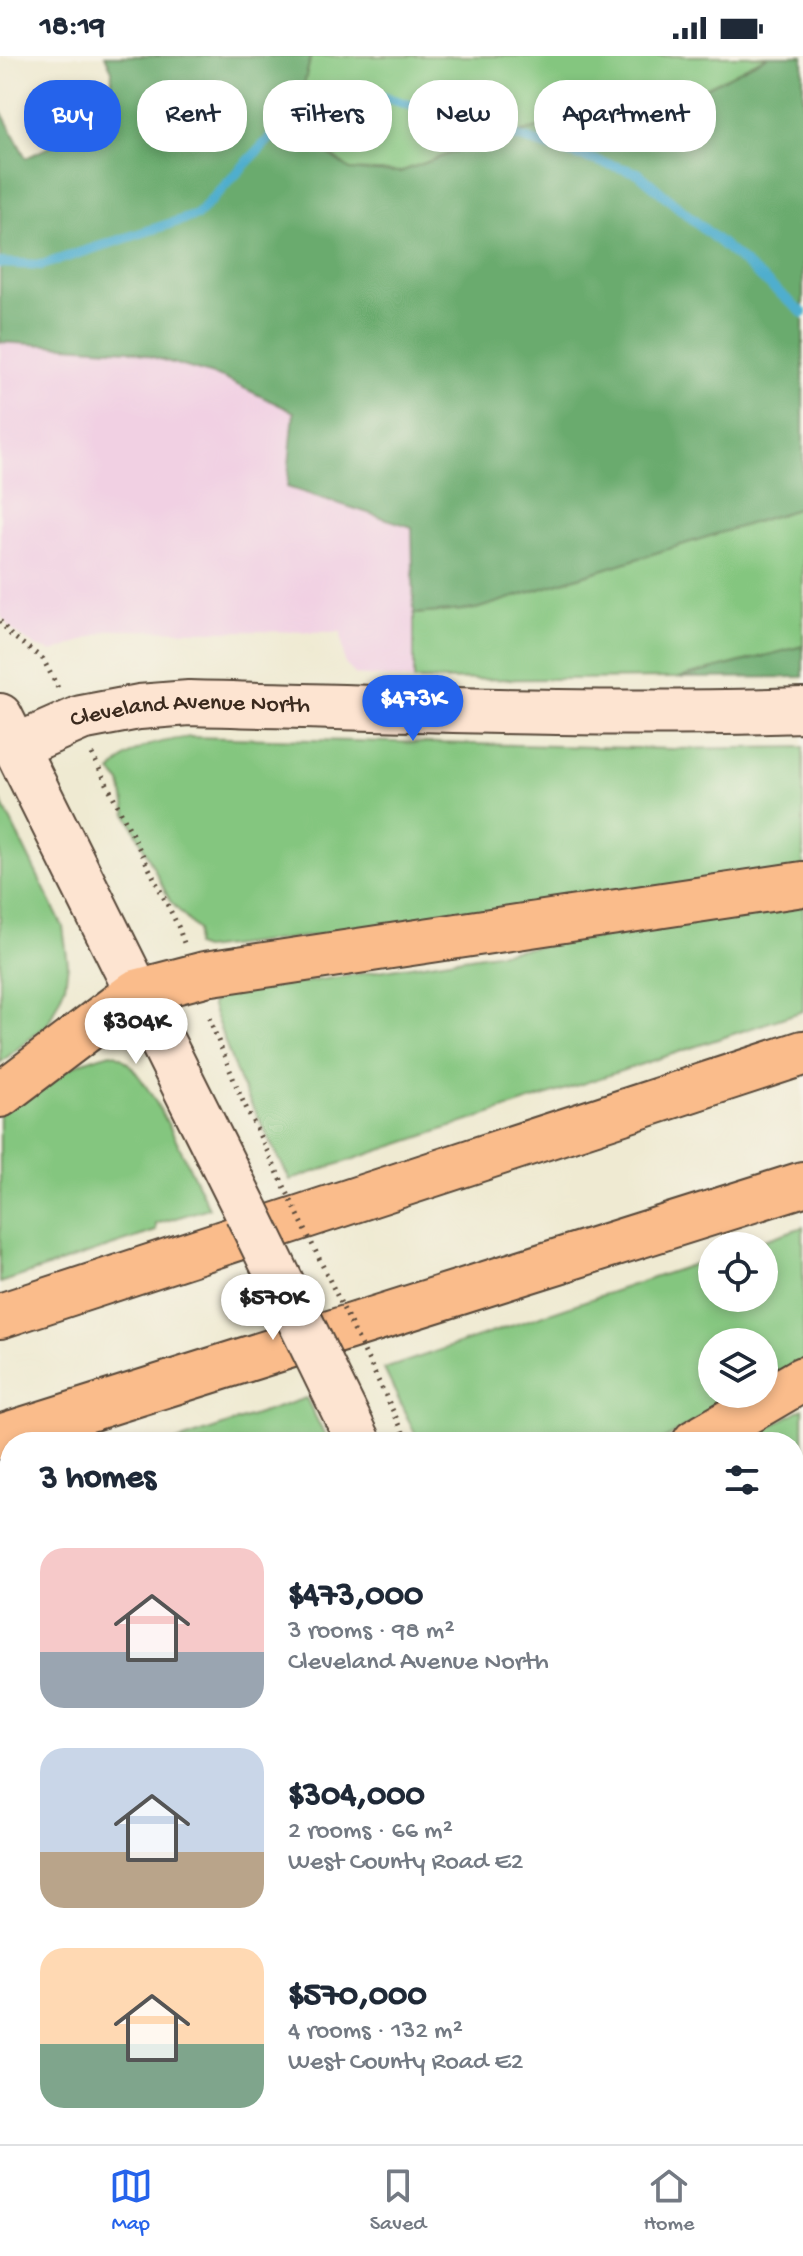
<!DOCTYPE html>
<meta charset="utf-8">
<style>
body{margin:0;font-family:"Gochi Hand",sans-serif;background:#f2f2f3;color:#1f2937;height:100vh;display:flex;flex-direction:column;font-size:30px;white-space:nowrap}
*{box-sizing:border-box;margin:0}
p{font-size:26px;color:#747a83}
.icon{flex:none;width:44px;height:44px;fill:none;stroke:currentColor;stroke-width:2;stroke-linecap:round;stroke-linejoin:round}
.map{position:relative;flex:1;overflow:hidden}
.side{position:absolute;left:0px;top:1376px;width:804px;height:712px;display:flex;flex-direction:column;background:#fff;border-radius:32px 32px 0 0;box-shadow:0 4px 12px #0003}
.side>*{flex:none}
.guide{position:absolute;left:24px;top:24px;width:756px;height:72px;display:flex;gap:16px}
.fabs{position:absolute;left:698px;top:1176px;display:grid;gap:16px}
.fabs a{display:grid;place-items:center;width:80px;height:80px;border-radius:50%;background:#fff;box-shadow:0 4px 12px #0003;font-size:40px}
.price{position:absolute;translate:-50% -68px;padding:0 18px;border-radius:28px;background:#fff;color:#222;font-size:26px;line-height:52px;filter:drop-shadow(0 2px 4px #0008)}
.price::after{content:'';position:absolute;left:50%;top:48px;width:24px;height:18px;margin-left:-12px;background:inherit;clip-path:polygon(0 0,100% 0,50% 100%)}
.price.selected{background:#2563eb;color:#fff}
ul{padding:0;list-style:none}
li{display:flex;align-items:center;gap:24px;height:200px;padding:0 40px}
li span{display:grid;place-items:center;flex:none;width:224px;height:160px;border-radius:24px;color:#555}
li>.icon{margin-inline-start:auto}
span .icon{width:96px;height:96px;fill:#fffc;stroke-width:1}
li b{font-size:34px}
h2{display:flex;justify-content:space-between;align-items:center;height:96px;padding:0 40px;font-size:34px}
.pill{padding:0 28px;border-radius:32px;background:#fff;box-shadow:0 4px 12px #0003;font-size:28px;line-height:72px}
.pill.selected{background:#2563eb;color:#fff}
.status{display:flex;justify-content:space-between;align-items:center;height:56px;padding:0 40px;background:#fff;direction:ltr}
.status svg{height:22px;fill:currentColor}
.dock{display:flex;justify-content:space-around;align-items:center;height:112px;border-top:2px solid #e0e1e3;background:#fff;font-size:22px;color:#747a83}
.dock a{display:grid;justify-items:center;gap:4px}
.dock .selected{color:#2563eb}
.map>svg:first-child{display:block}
.built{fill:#f1d0e3}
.green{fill:#84c67f;stroke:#60784e;stroke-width:2}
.forest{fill:#6bab6e;stroke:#536a46;stroke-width:2}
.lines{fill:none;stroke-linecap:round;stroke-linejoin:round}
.stream{stroke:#4faece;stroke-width:10}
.lane-casing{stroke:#564739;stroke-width:22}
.street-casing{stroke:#564739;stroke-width:42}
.secondary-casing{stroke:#564739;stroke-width:48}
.highway-casing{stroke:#564739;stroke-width:48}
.path{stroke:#564739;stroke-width:5;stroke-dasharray:2 6;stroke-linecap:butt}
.lane{stroke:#fff;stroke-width:18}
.street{stroke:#fff;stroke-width:38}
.secondary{stroke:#fde4d1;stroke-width:44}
.highway{stroke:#fabc8b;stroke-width:44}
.secondary-bridge-casing{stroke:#564739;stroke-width:48;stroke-linecap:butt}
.path-bridge{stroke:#564739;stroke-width:5;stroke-dasharray:2 6;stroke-linecap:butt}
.secondary-bridge{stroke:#fde4d1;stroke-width:44}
.labels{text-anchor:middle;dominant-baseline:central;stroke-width:8;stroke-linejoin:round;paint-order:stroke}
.street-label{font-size:24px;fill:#3b2a1e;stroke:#f7f3e8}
</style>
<div class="status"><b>18:19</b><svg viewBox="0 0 49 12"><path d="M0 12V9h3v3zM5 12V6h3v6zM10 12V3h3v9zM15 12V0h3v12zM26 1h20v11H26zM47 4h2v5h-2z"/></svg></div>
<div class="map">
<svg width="803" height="2088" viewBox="0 0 803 2088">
<rect width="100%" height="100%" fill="#f7f3e8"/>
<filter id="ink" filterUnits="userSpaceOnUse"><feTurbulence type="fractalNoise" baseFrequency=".0125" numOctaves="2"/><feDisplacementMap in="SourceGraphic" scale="16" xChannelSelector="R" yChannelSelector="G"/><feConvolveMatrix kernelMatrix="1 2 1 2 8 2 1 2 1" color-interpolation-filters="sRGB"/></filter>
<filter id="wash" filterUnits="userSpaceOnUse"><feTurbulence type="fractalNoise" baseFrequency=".006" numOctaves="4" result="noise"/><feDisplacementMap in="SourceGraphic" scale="32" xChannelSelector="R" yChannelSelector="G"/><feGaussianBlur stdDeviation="1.8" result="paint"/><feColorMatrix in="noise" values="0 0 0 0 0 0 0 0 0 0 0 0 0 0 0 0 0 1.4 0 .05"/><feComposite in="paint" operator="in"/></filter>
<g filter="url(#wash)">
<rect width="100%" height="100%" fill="#efead2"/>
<path class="built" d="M0 286 129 294 223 322 295 356 287 431 412 471 414 624 356 619 345 608 341 576 110 574 53 596 36 591 12 574 0 559Z
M803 1508V2088H769L764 2078H794V1514Z"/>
<path class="green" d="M311 0H768L677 47 614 65 550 69 473 89 400 116 350 114 325 95 303 32Z
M803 451V590L679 622 414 624V558L476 553Z
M190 681 673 693 803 691V817L684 836 203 893 195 890 197 874 170 845 127 758 121 727 111 716C133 689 157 686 190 681Z
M0 743 63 871 68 908 65 930 48 968 0 1007Z
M803 850V955L290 1124 239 1024 211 948 224 939 247 935Z
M111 997C142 999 194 1123 209 1152L156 1168V1175L0 1227V1055C36 1032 69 1007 111 997Z
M803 1171V1304L764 1326V1286H712V1338H743L659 1386H419L384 1313 712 1202V1242H764V1190H747Z
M306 1342 328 1386H175Z
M803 1352V1508L794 1514V1386H744Z
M10 1441V1586L0 1588V1444Z"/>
<path class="forest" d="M105 0H311L303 32 325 95 350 114 400 116 473 89 550 69 614 65 677 47 768 0H803V451L476 553 414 558 412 471 287 431 294 356 223 322 129 294 0 286V53L26 102 110 62 112 14Z
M803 590V621L679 622Z"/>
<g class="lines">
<path class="stream" d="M0 207 42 209 197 159 291 60 353 32 638 117 803 257"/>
</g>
</g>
<g filter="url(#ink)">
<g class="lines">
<defs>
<path id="lane" d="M794 1577 803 1581
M794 1737 803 1732
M794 1859 803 1855
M592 2088 612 2078"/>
<path id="street" d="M67 2088 87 2078"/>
<g id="secondary">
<path d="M0 660 247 1156"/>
<path id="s1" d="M15 691 81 662 139 651 189 647C394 652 598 661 803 654"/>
<path d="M697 2078 702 2088"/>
</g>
<path id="highway" d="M0 1039 136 936 205 918 803 828
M0 1260 803 997
M0 1381 803 1128
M695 1386 803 1323
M0 1605 10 1604"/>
</defs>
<use href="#lane" class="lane-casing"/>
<use href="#street" class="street-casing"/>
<use href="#secondary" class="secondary-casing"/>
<use href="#highway" class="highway-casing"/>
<path class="path" d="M0 565 11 579 43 603 58 632
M92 698 178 870 184 887
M757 2078 761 2088"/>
<use href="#lane" class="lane"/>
<use href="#street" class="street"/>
<use href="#secondary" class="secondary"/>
<use href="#highway" class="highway"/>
<defs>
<path id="secondary-bridge" d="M247 1156 359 1386"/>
</defs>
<use href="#secondary-bridge" class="secondary-bridge-casing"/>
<path class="path-bridge" d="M209 962 240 1039 408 1386"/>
<use href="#secondary-bridge" class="secondary-bridge"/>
</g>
</g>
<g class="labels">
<g class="street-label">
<text stroke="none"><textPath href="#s1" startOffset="182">Cleveland Avenue North</textPath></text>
</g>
</g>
</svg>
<div class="fabs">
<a><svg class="icon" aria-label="locate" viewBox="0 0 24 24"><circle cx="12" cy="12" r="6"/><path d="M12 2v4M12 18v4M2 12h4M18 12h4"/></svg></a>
<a><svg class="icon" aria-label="layers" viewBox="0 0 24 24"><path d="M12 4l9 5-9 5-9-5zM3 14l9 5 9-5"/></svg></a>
</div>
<b class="price selected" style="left:413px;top:687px">$473K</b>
<b class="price" style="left:136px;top:1010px">$304K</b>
<b class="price" style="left:273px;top:1286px">$570K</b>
<div class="guide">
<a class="pill selected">Buy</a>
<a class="pill">Rent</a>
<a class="pill">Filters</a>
<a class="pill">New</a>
<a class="pill">Apartment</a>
</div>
<section class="side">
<h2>3 homes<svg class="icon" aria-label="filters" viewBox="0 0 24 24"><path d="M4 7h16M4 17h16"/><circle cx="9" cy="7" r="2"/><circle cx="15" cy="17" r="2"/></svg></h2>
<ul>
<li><span style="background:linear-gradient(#f6c9c9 65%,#9aa5b1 0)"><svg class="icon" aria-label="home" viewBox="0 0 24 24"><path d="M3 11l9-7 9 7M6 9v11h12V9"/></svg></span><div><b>$473,000</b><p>3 rooms · 98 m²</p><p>Cleveland Avenue North</p></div></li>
<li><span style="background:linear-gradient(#c9d6e8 65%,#b9a48a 0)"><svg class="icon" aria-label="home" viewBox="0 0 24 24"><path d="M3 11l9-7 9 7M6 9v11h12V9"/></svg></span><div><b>$304,000</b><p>2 rooms · 66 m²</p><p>West County Road E2</p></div></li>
<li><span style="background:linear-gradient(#ffd9b3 60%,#7fa58c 0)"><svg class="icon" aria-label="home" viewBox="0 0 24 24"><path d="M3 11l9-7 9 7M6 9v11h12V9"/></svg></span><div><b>$570,000</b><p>4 rooms · 132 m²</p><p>West County Road E2</p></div></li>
</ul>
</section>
</div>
<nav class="dock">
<a class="selected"><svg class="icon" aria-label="map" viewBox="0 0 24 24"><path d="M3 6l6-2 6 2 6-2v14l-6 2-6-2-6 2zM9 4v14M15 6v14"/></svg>Map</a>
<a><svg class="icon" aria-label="saved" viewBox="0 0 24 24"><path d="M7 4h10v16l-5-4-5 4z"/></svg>Saved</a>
<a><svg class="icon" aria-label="home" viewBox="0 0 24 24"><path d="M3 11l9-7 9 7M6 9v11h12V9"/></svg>Home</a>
</nav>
